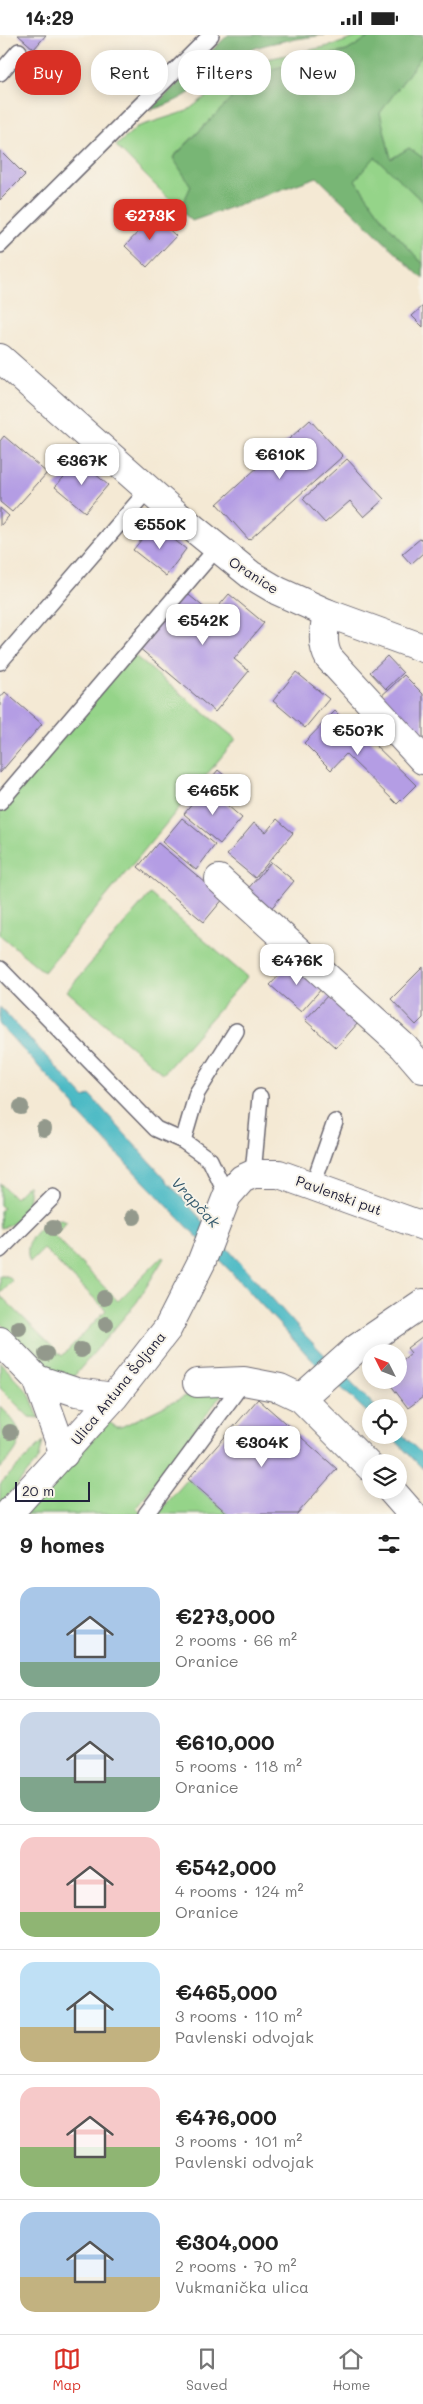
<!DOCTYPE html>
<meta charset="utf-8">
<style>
body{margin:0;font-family:Mali,sans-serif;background:#f2f2f2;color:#222;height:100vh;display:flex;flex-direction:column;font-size:19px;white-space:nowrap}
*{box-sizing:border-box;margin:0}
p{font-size:16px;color:#767676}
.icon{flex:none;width:28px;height:28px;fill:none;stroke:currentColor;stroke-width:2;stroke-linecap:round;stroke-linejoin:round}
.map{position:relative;height:1479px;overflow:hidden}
.panel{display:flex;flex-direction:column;background:#fff;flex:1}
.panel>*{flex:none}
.top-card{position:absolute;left:15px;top:15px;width:394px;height:45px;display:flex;gap:10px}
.needle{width:32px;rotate:312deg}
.fabs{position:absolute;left:362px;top:1309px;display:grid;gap:10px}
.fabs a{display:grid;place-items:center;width:45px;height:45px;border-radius:50%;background:#fff;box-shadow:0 2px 12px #0003;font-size:25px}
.scale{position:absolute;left:15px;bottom:12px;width:75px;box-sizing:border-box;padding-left:5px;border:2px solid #22223b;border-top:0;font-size:14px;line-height:18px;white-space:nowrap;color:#22223b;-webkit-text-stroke:4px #f7f3e8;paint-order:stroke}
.price{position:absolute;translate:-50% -42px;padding:0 11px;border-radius:10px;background:#fff;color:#222;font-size:16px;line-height:32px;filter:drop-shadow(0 1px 2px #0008)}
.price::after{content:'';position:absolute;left:50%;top:30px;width:15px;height:11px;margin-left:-8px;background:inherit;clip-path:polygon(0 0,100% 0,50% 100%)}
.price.active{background:#d93025;color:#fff}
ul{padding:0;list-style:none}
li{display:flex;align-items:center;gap:15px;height:125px;padding:0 20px}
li+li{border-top:1px solid #e0e0e0}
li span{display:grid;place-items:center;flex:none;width:140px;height:100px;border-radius:15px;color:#555}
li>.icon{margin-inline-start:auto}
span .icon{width:60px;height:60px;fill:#fffc;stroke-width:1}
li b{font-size:21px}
h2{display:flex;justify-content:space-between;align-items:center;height:60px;padding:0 20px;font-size:21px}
.pill{padding:0 18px;border-radius:20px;background:#fff;box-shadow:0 2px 12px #0003;font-size:18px;line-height:45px}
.pill.active{background:#d93025;color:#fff}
.status{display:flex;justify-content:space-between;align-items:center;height:35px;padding:0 25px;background:#fff;direction:ltr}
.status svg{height:14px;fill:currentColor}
.dock{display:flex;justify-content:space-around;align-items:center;height:70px;border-top:1px solid #e0e0e0;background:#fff;font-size:14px;color:#767676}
.dock a{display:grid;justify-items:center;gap:2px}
.dock .active{color:#d93025}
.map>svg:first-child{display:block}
.green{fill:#95d489;stroke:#5c7b62}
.forest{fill:#78b675;stroke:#4d6c58}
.water{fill:#4cbac5;stroke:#376e80}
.building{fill:#b49de4}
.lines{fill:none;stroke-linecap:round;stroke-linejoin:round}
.service-casing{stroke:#6c6871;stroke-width:18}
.minor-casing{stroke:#6c6871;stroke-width:30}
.secondary-casing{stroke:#6c6871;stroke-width:30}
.service{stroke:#fff;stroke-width:15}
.minor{stroke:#fff;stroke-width:28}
.secondary{stroke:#fff;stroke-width:28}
.tree{fill:#93998c}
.labels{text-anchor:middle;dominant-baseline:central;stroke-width:4;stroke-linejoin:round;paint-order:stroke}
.street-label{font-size:14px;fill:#22223b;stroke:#f7f3e8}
.water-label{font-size:15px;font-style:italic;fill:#31576b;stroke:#f7f3e8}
</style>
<div class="status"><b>14:29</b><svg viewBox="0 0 49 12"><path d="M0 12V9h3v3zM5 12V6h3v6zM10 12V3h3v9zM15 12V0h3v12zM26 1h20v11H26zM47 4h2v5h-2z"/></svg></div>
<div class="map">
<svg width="423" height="1479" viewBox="0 0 423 1479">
<rect width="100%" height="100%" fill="#f7f3e8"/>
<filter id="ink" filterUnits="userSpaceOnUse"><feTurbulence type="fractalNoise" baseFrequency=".02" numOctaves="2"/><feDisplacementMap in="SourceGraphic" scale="10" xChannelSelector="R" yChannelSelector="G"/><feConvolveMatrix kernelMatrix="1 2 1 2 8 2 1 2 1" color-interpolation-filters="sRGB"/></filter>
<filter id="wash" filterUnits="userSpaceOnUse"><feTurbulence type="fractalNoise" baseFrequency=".0096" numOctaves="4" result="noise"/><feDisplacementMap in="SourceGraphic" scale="20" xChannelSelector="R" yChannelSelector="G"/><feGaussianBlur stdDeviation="1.12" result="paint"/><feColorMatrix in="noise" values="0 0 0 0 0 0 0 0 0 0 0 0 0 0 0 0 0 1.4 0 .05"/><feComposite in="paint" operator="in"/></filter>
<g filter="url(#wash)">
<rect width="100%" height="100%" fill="#f4e9d4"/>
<path class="green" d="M363 0H372L347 16 291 28 231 64 173 122 191 151 180 175 116 111 137 92 187 76 234 40 258 26 334 10Z
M423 19V123L409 113 391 124 380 78Z
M375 121 423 167V229L387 189 355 145Z
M130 617 236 704 44 937 0 900V773Z
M150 859 247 942 163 1039 67 956Z
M0 1148 15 1163 28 1150C33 1169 21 1189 1 1193L0 1176 3 1173 0 1170Z
M61 1185 67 1187 54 1201 118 1266 162 1222 164 1223 137 1267 69 1347 50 1337 0 1288V1260L62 1321 106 1275 44 1214 30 1228C21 1207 40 1187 61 1185Z
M0 1241H7L13 1246 0 1259Z
M0 1327 29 1358 39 1383 29 1382 0 1353Z
M225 1355 136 1473 142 1479H26L109 1387 116 1392H121L188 1360Z
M0 1371C27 1398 26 1406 0 1434Z
M43 1406 39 1424 0 1470V1449Z
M188 1444 228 1479H157Z"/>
<path class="forest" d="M228 0H324C305 3 265 7 249 16 212 38 193 64 150 75Z
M372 0H423V19L380 78 391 124 409 113 423 123V167L375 122 355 145 387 189 423 229V244L317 142 192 186 180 175 191 151 173 123 231 64 229 57 259 37 347 16Z"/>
<path class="water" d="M0 972 85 1063 90 1060 303 1298 376 1372H371V1381L311 1324 232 1238 76 1076V1072L0 990Z
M399 1396 423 1420V1434L390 1400H399Z"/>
<g id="blocks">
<path class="building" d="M18 0H46L34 14Z
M0 115 25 140 0 165Z
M154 180 176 201 147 232 125 211Z
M423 271V292L412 281Z
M310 385 343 421 249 505 217 469Z
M4 401 47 438 12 477 0 467V406Z
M347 424 384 464 364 482 350 466 325 488 303 464Z
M79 425 108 450 85 477 55 452Z
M0 473 9 481 0 491Z
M154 489 186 514 166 541 133 515Z
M421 503 423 506V518L411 529 402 519Z
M184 556 212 579 229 559 264 588 234 624 249 636 215 677 138 612Z
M387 621 403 638 386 654 370 637Z
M296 637 329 664 305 693 273 666Z
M404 640 423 659V711L378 664Z
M5 657 42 689 0 738V663Z
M335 676 362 703 365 700 416 750 397 769 346 719 331 735 304 708Z
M218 735 231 746 222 757 209 746Z
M206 752 242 783 220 809 184 779Z
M182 783 215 810 196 835 162 807Z
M277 784 293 798 255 843 227 820 254 788 266 797Z
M158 808 224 863 204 887 138 832Z
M271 827 294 846 269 876 246 856Z
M293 925 323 952 301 977 270 950Z
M423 932V983L416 990 391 964Z
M328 960 358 988 336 1013 305 985Z
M423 1301V1362L408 1373 387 1345H399V1328L411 1318 407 1313Z
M258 1364 337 1434 297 1479H228L188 1444Z"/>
</g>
</g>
<g filter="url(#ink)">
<use href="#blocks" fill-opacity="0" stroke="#6c6871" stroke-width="1"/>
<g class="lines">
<defs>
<path id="service" d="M0 38 19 16
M0 210 211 0
M0 627 149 454
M0 767 216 514
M0 934 156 1094 183 1106 210 1125 227 1161
M183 1106 197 1058 236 996
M253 1139 260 1062
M313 1150 335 1087
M0 1215 53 1162
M146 1479 244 1346"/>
<path id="minor" d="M327 578C324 595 321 609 329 623L423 725
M219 844 404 1012 423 1034
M0 1306 37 1344 64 1419
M37 1344 76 1357 114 1362
M197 1348 244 1346 280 1353 301 1363 357 1313 423 1268
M301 1363 371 1433
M391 1455 412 1479
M8 1479 114 1362 168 1293 201 1228 227 1161 242 1144 253 1139H279L423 1191"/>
<path id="secondary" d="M0 323 177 480 251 540 278 556 327 578 423 613"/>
</defs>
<use href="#service" class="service-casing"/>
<use href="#minor" class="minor-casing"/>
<use href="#secondary" class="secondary-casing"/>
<use href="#service" class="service"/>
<use href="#minor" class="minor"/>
<use href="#secondary" class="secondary"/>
</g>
<g class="tree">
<circle cx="21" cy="1072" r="8"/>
<circle cx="44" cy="1094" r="8"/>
<circle cx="134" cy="1182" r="8"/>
<circle cx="53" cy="1193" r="8"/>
<circle cx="104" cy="1263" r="8"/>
<circle cx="106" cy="1289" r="8"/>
<circle cx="19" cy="1293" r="8"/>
<circle cx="81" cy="1315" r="8"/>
<circle cx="46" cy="1319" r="8"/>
<circle cx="10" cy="1397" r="8"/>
</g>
</g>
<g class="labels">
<g class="street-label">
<text transform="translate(254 540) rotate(33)">Oranice</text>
<text transform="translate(339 1160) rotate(20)">Pavlenski put</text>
<text transform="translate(118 1353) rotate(-51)">Ulica Antuna Šoljana</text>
</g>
<g class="water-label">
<text transform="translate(196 1167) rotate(47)">Vrapčak</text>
</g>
</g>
</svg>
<div class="fabs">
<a><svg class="needle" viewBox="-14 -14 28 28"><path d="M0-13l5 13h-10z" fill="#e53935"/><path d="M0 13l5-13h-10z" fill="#767676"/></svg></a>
<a><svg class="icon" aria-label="locate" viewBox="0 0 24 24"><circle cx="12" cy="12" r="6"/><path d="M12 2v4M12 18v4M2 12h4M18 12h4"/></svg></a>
<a><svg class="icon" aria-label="layers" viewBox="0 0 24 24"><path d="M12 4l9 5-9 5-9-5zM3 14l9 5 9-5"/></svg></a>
</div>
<div class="scale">20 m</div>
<b class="price active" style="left:150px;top:206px">€273K</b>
<b class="price" style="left:280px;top:445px">€610K</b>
<b class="price" style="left:82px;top:451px">€367K</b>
<b class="price" style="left:160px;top:515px">€550K</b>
<b class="price" style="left:203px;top:611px">€542K</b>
<b class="price" style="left:358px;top:721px">€507K</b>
<b class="price" style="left:213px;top:781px">€465K</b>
<b class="price" style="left:297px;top:951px">€476K</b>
<b class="price" style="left:262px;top:1433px">€304K</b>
<div class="top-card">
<a class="pill active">Buy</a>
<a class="pill">Rent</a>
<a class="pill">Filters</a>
<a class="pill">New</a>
</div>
</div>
<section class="panel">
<h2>9 homes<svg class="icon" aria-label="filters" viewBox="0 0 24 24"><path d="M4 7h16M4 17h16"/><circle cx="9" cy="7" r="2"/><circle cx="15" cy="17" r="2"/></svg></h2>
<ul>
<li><span style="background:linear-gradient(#a9c7e8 75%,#7fa58c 0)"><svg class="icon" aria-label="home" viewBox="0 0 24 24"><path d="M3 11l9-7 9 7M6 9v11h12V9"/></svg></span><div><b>€273,000</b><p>2 rooms · 66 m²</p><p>Oranice</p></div></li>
<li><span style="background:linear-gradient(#c9d6e8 65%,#7fa58c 0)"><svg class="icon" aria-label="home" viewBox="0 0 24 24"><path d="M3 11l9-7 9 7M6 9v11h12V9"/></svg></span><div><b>€610,000</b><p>5 rooms · 118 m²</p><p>Oranice</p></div></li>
<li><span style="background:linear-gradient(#f6c9c9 75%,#8fb573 0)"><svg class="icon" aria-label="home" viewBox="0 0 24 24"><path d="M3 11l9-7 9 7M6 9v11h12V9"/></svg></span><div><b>€542,000</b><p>4 rooms · 124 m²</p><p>Oranice</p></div></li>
<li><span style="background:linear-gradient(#bfe0f5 65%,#c2b280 0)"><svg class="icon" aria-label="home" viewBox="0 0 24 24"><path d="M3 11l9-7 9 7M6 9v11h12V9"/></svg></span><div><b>€465,000</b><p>3 rooms · 110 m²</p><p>Pavlenski odvojak</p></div></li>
<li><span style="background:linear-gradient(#f6c9c9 60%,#8fb573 0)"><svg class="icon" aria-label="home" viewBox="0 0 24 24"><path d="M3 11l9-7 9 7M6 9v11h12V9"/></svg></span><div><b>€476,000</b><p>3 rooms · 101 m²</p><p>Pavlenski odvojak</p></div></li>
<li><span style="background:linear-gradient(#a9c7e8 65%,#c2b280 0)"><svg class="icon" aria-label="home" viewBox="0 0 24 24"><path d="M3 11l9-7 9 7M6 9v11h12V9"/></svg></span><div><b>€304,000</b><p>2 rooms · 70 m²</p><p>Vukmanička ulica</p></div></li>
</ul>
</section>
<nav class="dock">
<a class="active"><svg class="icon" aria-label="map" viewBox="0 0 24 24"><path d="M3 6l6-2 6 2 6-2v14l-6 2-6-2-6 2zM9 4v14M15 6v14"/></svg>Map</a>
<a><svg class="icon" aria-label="saved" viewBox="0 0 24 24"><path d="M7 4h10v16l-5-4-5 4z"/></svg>Saved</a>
<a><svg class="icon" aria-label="home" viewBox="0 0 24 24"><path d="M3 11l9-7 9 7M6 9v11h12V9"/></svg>Home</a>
</nav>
